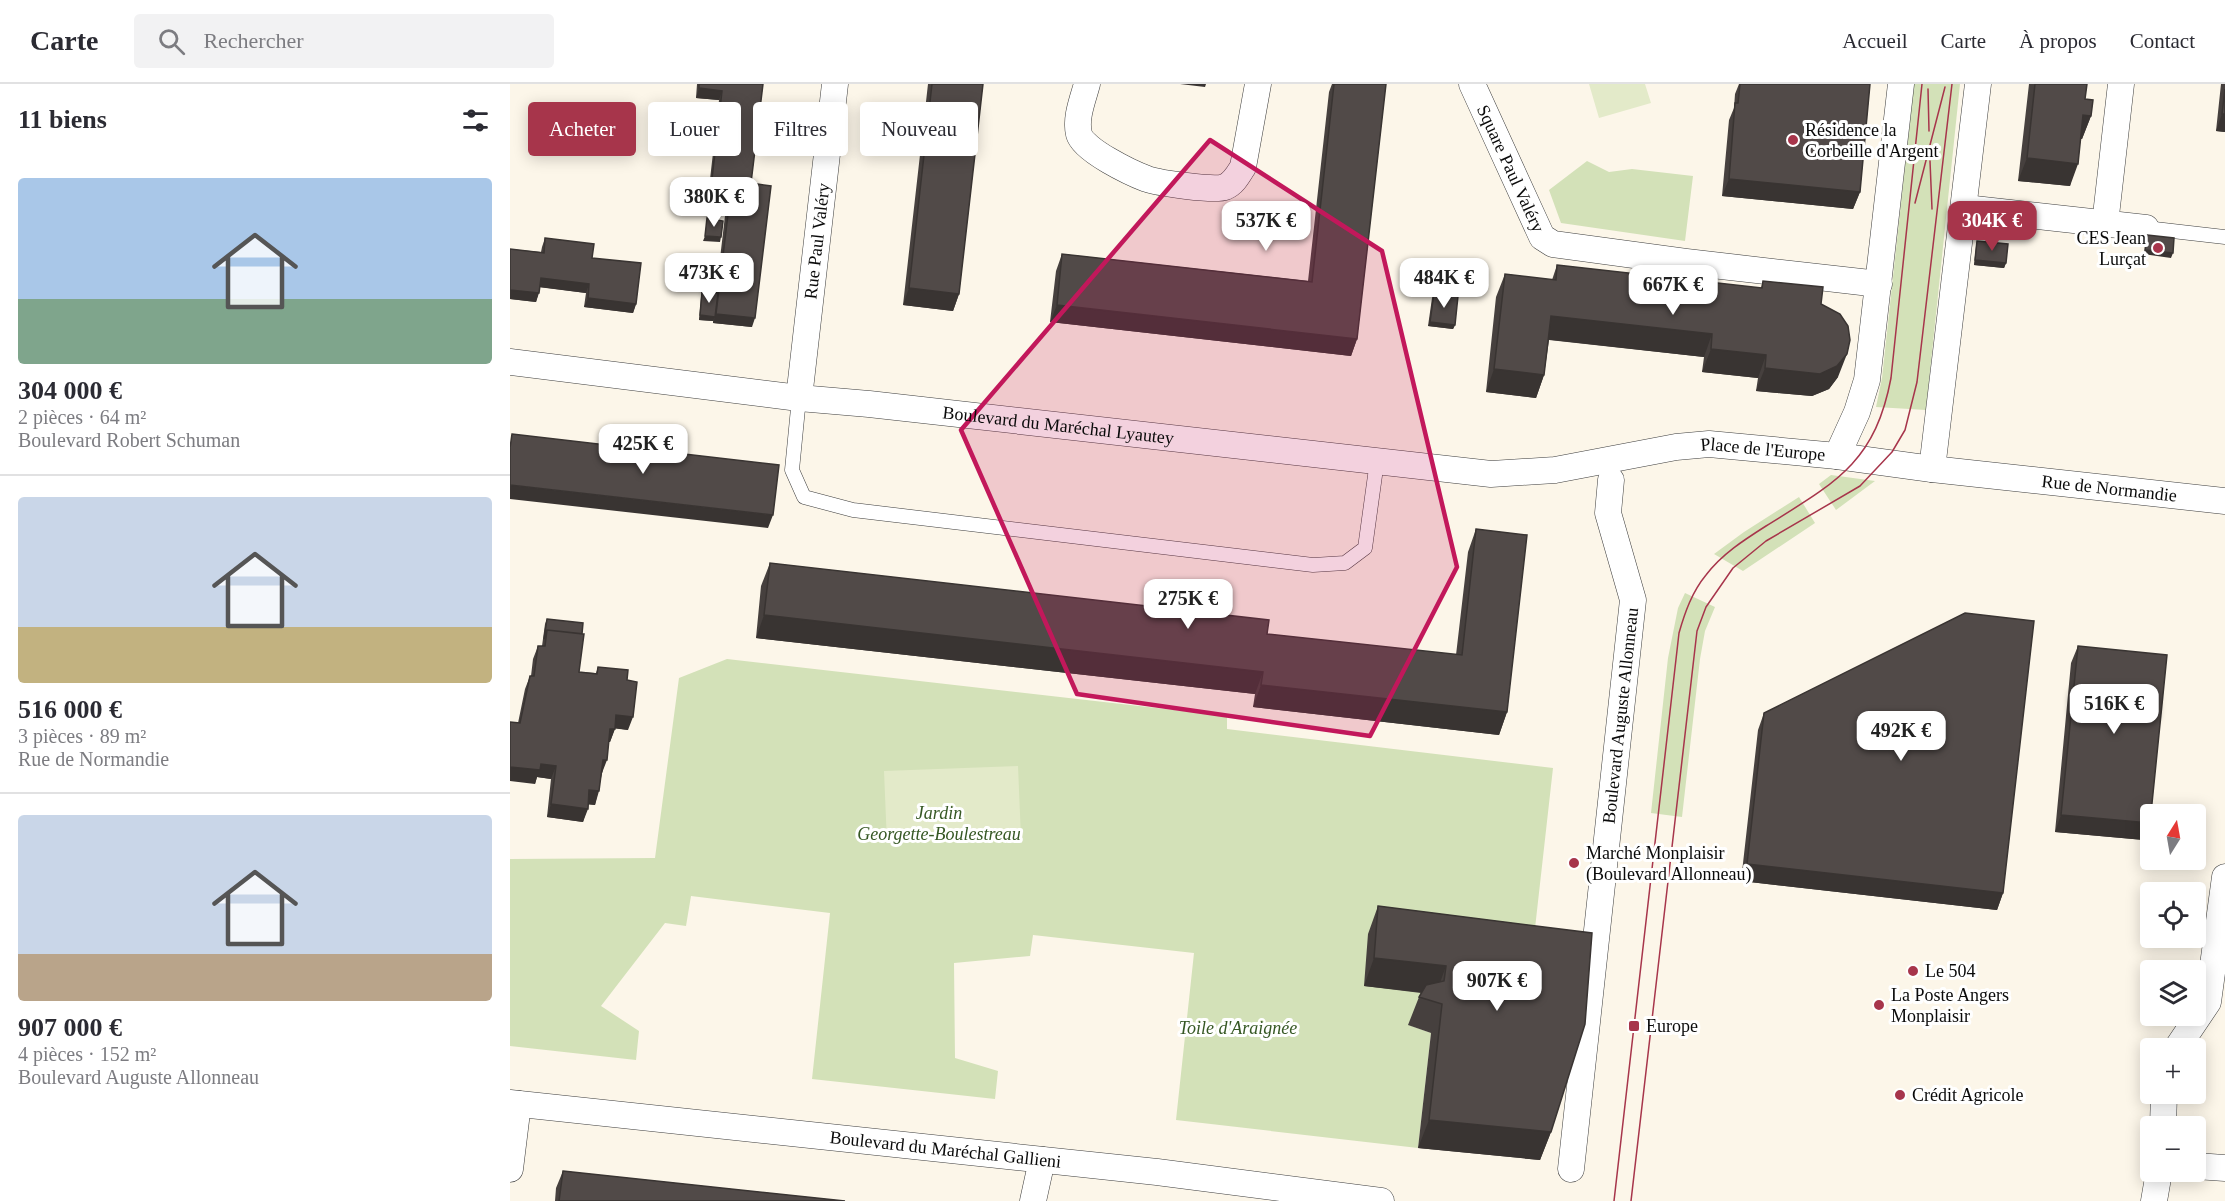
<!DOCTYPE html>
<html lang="fr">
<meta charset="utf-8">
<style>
body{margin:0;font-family:"Times New Roman",serif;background:#f2f2f3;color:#2b2b33;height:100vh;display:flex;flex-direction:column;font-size:22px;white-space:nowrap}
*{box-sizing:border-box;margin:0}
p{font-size:20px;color:#7c7c81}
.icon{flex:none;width:33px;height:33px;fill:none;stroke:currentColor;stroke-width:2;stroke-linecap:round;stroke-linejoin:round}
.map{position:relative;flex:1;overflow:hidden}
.sheet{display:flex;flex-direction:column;background:#fff;width:510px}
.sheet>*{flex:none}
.top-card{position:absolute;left:18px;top:18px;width:570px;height:54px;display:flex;gap:12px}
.needle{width:39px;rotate:11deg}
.fabs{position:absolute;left:1630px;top:720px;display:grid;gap:12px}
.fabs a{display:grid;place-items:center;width:66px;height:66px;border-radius:6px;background:#fff;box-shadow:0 3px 15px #0003;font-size:30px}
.price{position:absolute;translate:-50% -51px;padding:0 14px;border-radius:12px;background:#fff;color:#222;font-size:20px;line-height:39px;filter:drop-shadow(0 2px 3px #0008)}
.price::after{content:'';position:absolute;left:50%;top:36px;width:18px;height:14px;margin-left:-9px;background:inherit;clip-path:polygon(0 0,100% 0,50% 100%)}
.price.selected{background:#a7354b;color:#fff}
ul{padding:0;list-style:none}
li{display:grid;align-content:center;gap:12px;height:318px;padding:0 18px}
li+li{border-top:2px solid #e1e1e2}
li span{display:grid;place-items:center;height:186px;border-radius:6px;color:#555}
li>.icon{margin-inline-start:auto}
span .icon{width:108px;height:108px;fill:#fffc;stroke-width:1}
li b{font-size:26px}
h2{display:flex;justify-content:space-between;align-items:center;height:72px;padding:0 18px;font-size:26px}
.chip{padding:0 21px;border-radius:6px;background:#fff;box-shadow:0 3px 15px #0003;font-size:21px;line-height:54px}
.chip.selected{background:#a7354b;color:#fff}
header{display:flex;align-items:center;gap:36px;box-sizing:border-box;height:84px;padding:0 30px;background:#fff;border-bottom:2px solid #e1e1e2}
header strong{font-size:28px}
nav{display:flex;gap:33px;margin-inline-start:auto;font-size:21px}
.search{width:420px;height:54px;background:#f2f2f3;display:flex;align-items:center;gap:15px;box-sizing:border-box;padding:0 21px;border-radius:6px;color:#7c7c81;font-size:22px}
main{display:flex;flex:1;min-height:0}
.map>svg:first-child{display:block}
.green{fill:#d3e1b8}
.pitch{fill:#e3eac9}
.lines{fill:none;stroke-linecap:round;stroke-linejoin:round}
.lane-casing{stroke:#3d3d3d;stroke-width:15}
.street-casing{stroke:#3d3d3d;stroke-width:27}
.lane{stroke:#fff;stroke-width:14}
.street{stroke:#fff;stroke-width:26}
.tram{stroke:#a7354b;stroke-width:1.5}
.wall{fill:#46403e}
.shaded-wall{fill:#393432}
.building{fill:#514a48;stroke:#393432;stroke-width:1.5}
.marked{fill:#c2185b;fill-opacity:0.2;stroke:#c2185b;stroke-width:4.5;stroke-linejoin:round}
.poi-dot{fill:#a7354b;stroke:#fff;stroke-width:2}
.labels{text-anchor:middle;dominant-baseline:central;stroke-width:6;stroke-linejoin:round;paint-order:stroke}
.poi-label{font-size:18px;fill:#0a0a0a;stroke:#fff;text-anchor:start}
.street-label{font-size:18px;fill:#0a0a0a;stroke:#fff}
.park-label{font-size:18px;font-style:italic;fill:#365824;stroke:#fff}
</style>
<header>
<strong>Carte</strong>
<div class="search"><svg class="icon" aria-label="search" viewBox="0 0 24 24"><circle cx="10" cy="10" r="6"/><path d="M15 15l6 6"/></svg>Rechercher</div>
<nav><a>Accueil</a><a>Carte</a><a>À propos</a><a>Contact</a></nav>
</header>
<main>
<section class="sheet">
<h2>11 biens<svg class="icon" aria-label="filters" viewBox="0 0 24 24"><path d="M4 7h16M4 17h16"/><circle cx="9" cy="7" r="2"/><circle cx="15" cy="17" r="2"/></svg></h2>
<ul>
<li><span style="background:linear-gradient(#a9c7e8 65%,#7fa58c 0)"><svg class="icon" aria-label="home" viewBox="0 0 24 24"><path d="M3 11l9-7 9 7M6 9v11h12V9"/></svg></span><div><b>304 000 €</b><p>2 pièces · 64 m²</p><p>Boulevard Robert Schuman</p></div></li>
<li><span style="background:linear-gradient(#c9d6e8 70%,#c2b280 0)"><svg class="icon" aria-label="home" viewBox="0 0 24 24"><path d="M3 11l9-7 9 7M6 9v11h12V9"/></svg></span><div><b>516 000 €</b><p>3 pièces · 89 m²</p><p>Rue de Normandie</p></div></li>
<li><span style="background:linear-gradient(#c9d6e8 75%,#b9a48a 0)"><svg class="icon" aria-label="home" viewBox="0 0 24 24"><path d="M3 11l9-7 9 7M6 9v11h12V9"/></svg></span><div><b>907 000 €</b><p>4 pièces · 152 m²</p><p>Boulevard Auguste Allonneau</p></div></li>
</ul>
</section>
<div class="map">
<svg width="1715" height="1117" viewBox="0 0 1715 1117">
<rect width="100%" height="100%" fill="#fcf6e9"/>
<path class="green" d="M1404 0H1450L1416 326 1366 323 1372 294Z
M1077 77 1099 88 1122 85 1183 92 1175 157 1051 139 1039 106Z
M1321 391 1365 397 1326 426 1309 400Z
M1289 413 1305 439 1233 487 1204 470 1234 448Z
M1175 509 1205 523 1195 547 1190 575 1172 733 1141 729 1158 574 1168 524Z
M217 575 717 632V645L1043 684 1022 871 926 910 899 941 921 949 908 1064 666 1036 684 869 523 851 520 872 444 879 445 974 488 987 485 1015 302 995 320 829 181 812 176 842 155 839 91 922 129 947 126 976 0 962V775L145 774 169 594Z"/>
<path class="pitch" d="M1079 0H1135L1141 19 1089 34Z
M508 682 511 754 377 759 374 687Z"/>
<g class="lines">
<defs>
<path id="lane" d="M1636 144 1715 153
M289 314 282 386 294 413 343 426 803 481 835 479 855 464 867 377"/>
<g id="street">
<path d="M577 0C573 15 565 34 569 50 573 66 621 89 637 95 649 99 704 107 715 103 724 99 728 91 733 83L748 0"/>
<path id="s1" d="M962 0 1032 153 1043 160 1176 178 1369 200"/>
<path id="s2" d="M1468 0 1422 385 1715 417"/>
<path d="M1455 124 1636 144"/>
<path d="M1595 140 1611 0"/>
<path id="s3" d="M0 278 289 314 359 320 981 390 1045 386 1166 363 1199 360 1327 372 1347 328 1357 296 1391 0"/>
<path id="s4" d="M289 314 325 0"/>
<path d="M1327 372 1422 385"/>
<path d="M1667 964 1698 918 1715 793"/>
<path id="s5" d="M0 1019 647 1088 871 1117"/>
<path d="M1653 1042 1654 1010"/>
<path d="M1686 1082 1715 1084"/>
<path d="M0 1085 8 1020"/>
<path id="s6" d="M1061 1085 1123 516 1098 429 1101 396"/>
<path d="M523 1117 532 1076"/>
<path d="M1644 1117 1649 1088"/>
</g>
</defs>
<use href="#lane" class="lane-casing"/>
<use href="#street" class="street-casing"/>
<use href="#lane" class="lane"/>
<use href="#street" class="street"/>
<path class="tram" d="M1418 5 1419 47
M1420 77 1422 125
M1405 119 1435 3
M1104 1117 1169 549C1175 528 1182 508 1196 491 1212 470 1234 456 1256 442 1325 399 1365 379 1381 294L1412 0
M1121 1117 1187 547 1196 523 1223 484 1256 457 1350 402 1382 368 1395 346 1407 298 1442 0"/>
</g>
<path class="wall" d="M187 0H253L241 99 242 243 203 239V236V237L189 236 191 213 192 208 206 209 218 106 199 104 209 16 186 14Z
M418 0H473L449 210 443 227 393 221Z
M822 0H876L847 255 841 272 540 238 546 187 552 170 798 197 819 8Z
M1229 0H1360L1350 108 1343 125 1212 112 1219 36 1224 24 1225 10Z
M1519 0H1577L1575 15 1581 32 1572 55H1571L1560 102 1508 97Z
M1711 0H1715V48L1706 47Z
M35 154 82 174 126 220 123 229 74 223 76 209 30 203 26 218 0 215V165L31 168 32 163Z
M1467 157 1496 179 1494 184 1464 181 1466 162Z
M1047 181 1251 204 1253 197 1311 220 1328 293 1319 305 1302 312 1246 307 1248 294 1192 288 1194 273 1039 256 1034 291 1026 314 976 308 986 213 995 190 1042 196Z
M924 209 945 241 943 245 918 242 922 214Z
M966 445 997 628 989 651 743 623 745 610 246 554 251 502 260 479 757 550 946 571 958 468Z
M37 535 72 550 69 588 86 589 88 583 117 596 118 646 105 644 100 658H99L85 721 78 720 73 738 37 733 41 695 27 693 25 700 8 639 15 605 20 592H21L23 575 28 562H32L35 540Z
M1568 562 1634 756 1545 748 1561 579Z
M1254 629 1493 809 1487 826 1231 797 1248 646Z
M868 822 1082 849 1041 1048 1030 1076 908 1064 921 949 898 941 909 913 911 909 854 902 858 850Z
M53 1087 335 1117H45L46 1104Z"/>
<path class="shaded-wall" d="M670 0H696L695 3Z
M189 4 212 7 209 16 186 14Z
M1712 30H1715V48L1706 47Z
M1573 31 1581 32 1572 55 1565 54Z
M1517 74 1568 80 1560 102 1508 97Z
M202 95 222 97 218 106 199 104Z
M1219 95 1350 108 1343 125 1212 112Z
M195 152 211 153 210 158 193 157Z
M1635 166 1663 169 1661 174 1633 170Z
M1465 176 1496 179 1494 184 1464 181Z
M31 194 79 200 76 209 28 203Z
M399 204 449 210 443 227 393 221Z
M0 206 29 209 26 218 0 215Z
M78 214 126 220 123 229 74 223Z
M547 221 847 255 841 272 540 238Z
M206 230 245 234 242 243 203 239Z
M190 231 205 233 203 237 189 236Z
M1041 232 1202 250 1194 273 1033 255Z
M920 238 945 241 943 245 918 242Z
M1201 265 1256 271 1248 294 1192 288Z
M1337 270 1328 293 1319 305 1302 312 1246 307 1255 284Z
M984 285 1034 291 1026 314 976 308Z
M0 401 263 431 258 444 0 415Z
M254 531 753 588 745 610 246 554Z
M751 601 997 628 989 651 743 623Z
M106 631 123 633 118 646 101 644Z
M100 645H105L100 658H96Z
M93 676H97L92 689 88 690Z
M31 680 46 682 41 695 27 693 25 700 0 697V683Z
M79 706 89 707 85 721 74 720Z
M41 720 78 725 73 738 37 733Z
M1551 731 1640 739 1634 756 1545 748Z
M1237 780 1493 809 1487 826 1231 797Z
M864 874 936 882 926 910 854 902Z
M919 1036 1041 1048 1030 1076 908 1064Z"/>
<path class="building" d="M189 0H253L241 99 261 102 245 234 206 230 222 97 202 95 212 7 189 4Z
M422 0H473L449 210 399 204Z
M824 0H876L847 255 547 221 552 170 802 198Z
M1230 0H1360L1350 108 1219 95 1225 19H1228Z
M1525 0H1577L1575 15 1583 16 1581 32 1573 31 1568 80 1517 74Z
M1715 5V30H1712Z
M197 134 213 137 211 153 195 152Z
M1637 151 1664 154 1663 169 1635 166Z
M35 154 84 160 82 174 131 179 126 220 78 214 79 200 31 194 29 209 0 206V165L34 169Z
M1467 157 1498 160 1496 179 1465 176Z
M1047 181 1252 204 1253 197 1313 203 1311 220 1330 230 1338 242 1340 256 1337 270 1327 282 1310 290 1255 284 1256 271 1201 265 1202 250 1041 232 1034 291 984 285 995 190 1046 196Z
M192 208 208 209 205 233 190 231Z
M924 209 948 212 945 241 920 238Z
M2 350 269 381 263 431 0 401V364Z
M966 445 1017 451 997 628 751 601 753 588 254 531 260 479 759 536 757 550 952 571Z
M1455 529 1524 537 1493 809 1237 780 1254 629Z
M37 535 73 539 72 550 37 546 34 555Z
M37 546 74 550 69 588 87 590 88 583 118 586 117 596 127 598 123 633 106 631 105 645H100L97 676H93L89 707 79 706 78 725 41 720 46 682 31 680 30 686 0 683V638L10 639 20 592H24L28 562H35Z
M1568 562 1657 571 1640 739 1551 731Z
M868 822 1082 849 1075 940 1041 1048 919 1036 932 920 909 913 916 901 934 897 936 882 864 874Z
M53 1087 335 1117H49Z"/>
<path class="marked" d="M700 56 872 167 947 483 860 652 567 610 451 346Z"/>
<g class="poi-dot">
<circle cx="1283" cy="56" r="6"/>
<circle cx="1648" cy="164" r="6"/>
<circle cx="1064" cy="779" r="6"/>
<circle cx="1403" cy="887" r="6"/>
<circle cx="1369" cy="921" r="6"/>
<rect x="1118" y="936" width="12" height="12" rx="3"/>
<circle cx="1390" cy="1011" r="6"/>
</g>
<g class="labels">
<g class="poi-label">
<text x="1295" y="46">Résidence la<tspan x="1295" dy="21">Corbeille d'Argent</tspan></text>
<text x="1636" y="154" text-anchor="end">CES Jean<tspan x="1636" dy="21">Lurçat</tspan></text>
<text x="1076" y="769">Marché Monplaisir<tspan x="1076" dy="21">(Boulevard Allonneau)</tspan></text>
<text x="1415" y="887">Le 504</text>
<text x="1381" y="911">La Poste Angers<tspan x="1381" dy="21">Monplaisir</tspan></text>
<text x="1136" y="942">Europe</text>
<text x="1402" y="1011">Crédit Agricole</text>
</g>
<g class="street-label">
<text stroke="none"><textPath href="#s1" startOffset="93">Square Paul Valéry</textPath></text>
<text stroke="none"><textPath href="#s4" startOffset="158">Rue Paul Valéry</textPath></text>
<text stroke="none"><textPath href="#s3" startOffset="552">Boulevard du Maréchal Lyautey</textPath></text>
<text stroke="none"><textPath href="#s3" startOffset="1262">Place de l'Europe</textPath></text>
<text stroke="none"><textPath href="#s2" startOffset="566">Rue de Normandie</textPath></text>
<text stroke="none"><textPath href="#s6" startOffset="456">Boulevard Auguste Allonneau</textPath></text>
<text stroke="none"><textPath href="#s5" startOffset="438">Boulevard du Maréchal Gallieni</textPath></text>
</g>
<g class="park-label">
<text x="429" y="729">Jardin<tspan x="429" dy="21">Georgette-Boulestreau</tspan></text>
<text x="728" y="944">Toile d'Araignée</text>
</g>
</g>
</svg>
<div class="fabs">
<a><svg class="needle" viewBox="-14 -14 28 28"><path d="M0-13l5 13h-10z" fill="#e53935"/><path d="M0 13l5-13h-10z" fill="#7c7c81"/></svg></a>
<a><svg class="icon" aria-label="locate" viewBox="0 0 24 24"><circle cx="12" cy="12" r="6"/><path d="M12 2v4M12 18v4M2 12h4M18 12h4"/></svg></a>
<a><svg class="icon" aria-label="layers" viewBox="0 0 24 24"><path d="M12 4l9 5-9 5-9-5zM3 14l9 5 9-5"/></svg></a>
<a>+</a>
<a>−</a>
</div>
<b class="price" style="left:204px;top:144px">380K €</b>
<b class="price" style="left:756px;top:168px">537K €</b>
<b class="price selected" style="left:1482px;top:168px">304K €</b>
<b class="price" style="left:199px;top:220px">473K €</b>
<b class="price" style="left:934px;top:225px">484K €</b>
<b class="price" style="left:1163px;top:232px">667K €</b>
<b class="price" style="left:133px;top:391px">425K €</b>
<b class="price" style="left:678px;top:546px">275K €</b>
<b class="price" style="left:1604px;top:651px">516K €</b>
<b class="price" style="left:1391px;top:678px">492K €</b>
<b class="price" style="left:987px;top:928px">907K €</b>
<div class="top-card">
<a class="chip selected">Acheter</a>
<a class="chip">Louer</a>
<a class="chip">Filtres</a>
<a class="chip">Nouveau</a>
</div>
</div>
</main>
